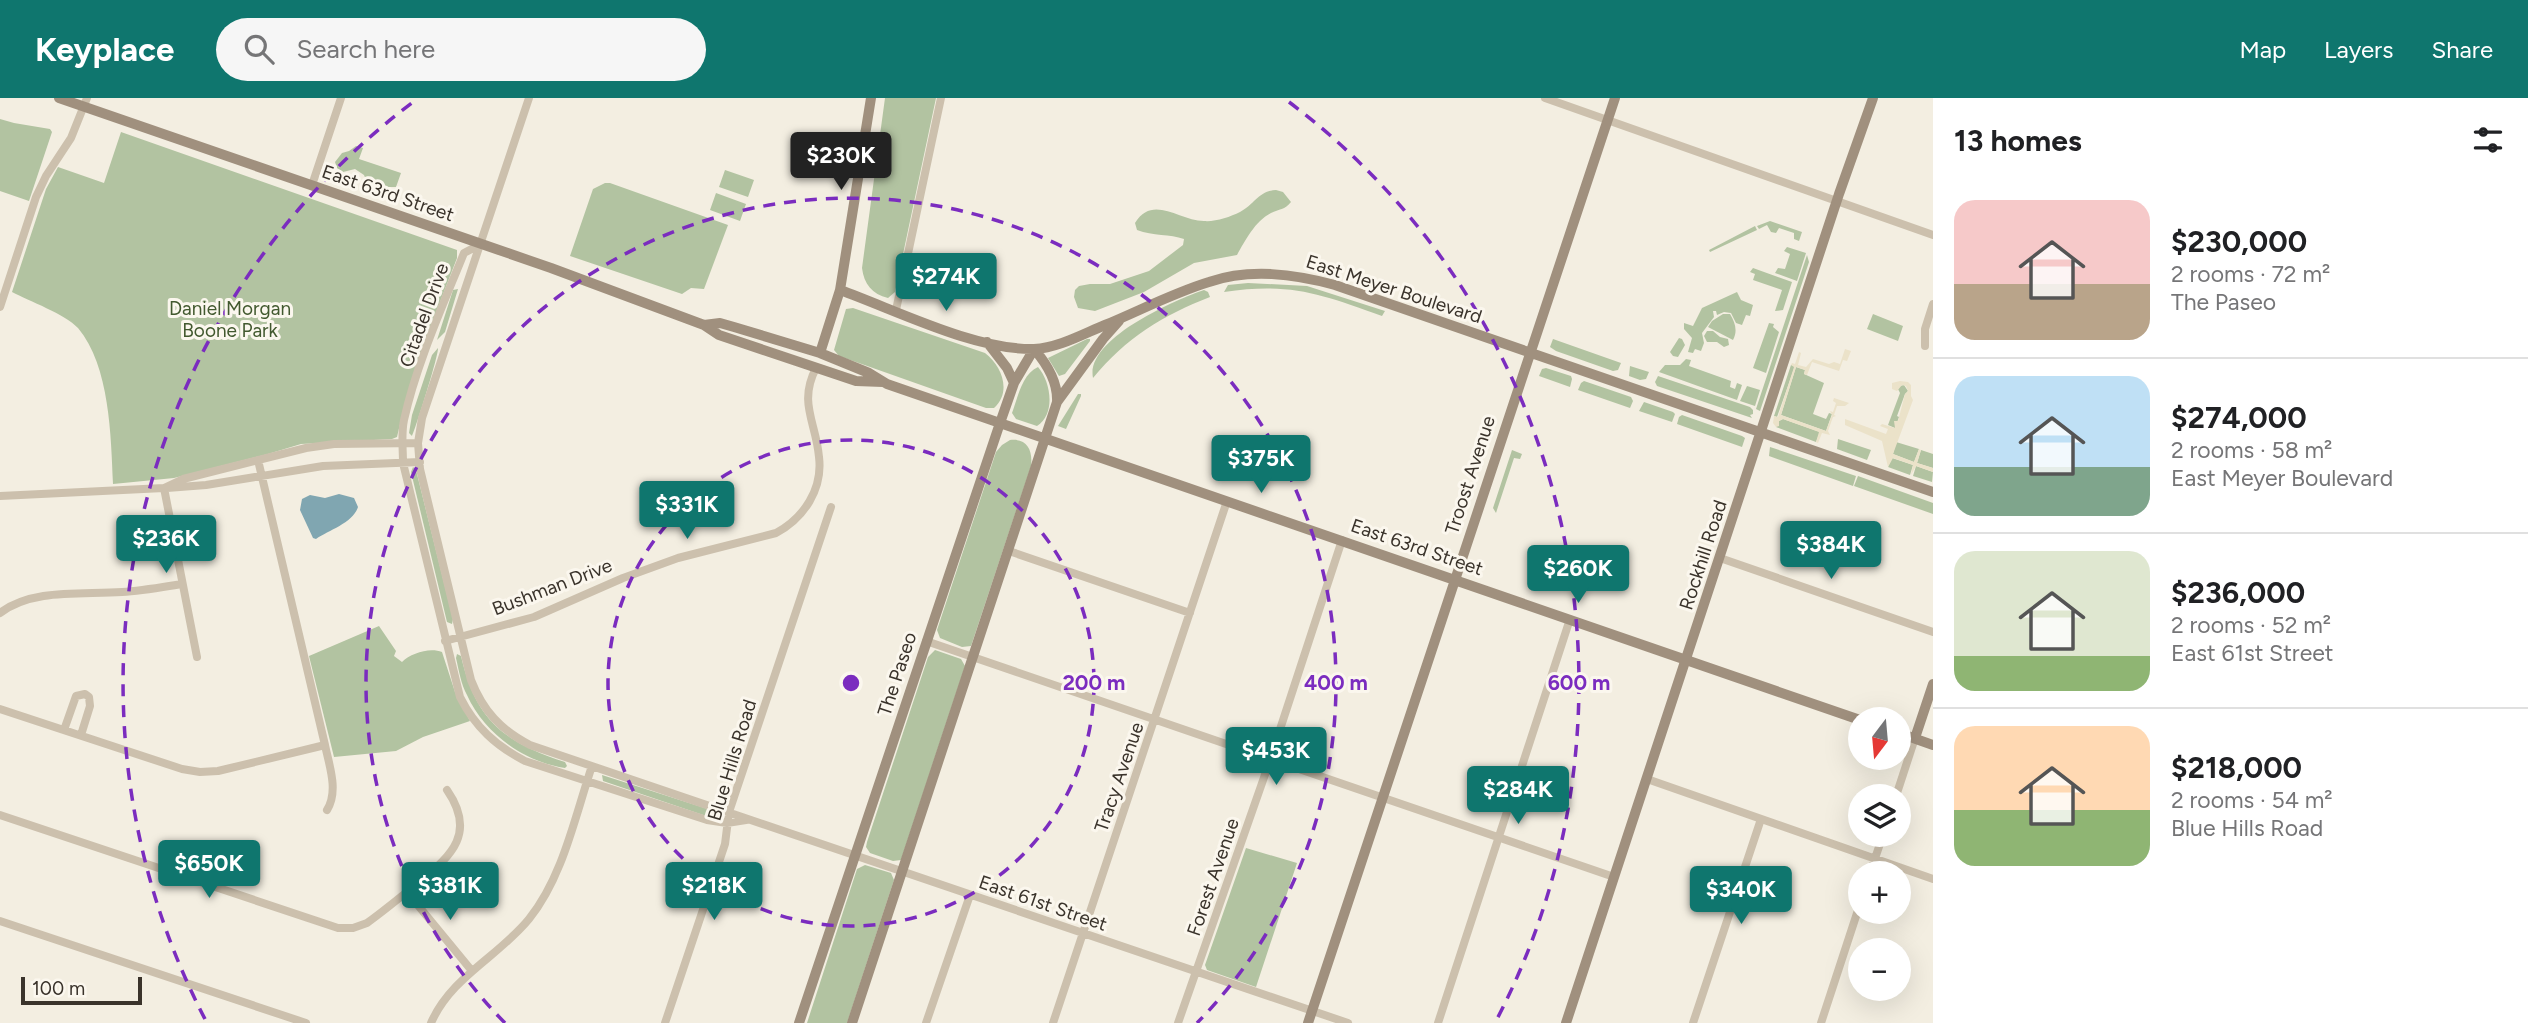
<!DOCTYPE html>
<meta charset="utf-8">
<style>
body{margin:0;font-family:Figtree,sans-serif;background:#f6f6f6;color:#202124;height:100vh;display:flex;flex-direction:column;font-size:26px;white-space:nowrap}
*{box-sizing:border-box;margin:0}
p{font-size:23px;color:#757577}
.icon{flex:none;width:38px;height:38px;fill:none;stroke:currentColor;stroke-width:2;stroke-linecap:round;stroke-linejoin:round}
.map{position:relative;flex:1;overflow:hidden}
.drawer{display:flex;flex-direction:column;background:#fff;width:595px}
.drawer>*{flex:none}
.needle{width:46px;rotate:196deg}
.controls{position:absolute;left:1848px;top:609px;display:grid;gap:14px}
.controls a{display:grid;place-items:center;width:63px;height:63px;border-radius:50%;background:#fff;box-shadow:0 7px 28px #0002;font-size:35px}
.scale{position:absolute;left:21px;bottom:18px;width:121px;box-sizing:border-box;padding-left:7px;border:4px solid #3a332b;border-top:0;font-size:19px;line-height:24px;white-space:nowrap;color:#3a332b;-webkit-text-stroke:5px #fbf7ee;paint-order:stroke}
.price{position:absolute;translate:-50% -60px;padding:0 16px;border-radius:7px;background:#0f766e;color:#fff;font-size:23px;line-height:46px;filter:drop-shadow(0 2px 4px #0008)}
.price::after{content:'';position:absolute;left:50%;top:42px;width:21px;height:16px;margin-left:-10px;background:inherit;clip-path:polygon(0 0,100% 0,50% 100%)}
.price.active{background:#222;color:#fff}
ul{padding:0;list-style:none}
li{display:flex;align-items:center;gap:21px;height:175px;padding:0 21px}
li+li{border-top:2px solid #e0e0e0}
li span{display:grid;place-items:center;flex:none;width:196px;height:140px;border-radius:21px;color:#555}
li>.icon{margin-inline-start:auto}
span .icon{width:84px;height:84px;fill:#fffc;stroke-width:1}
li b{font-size:30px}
h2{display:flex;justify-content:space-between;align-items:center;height:84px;padding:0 21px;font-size:30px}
header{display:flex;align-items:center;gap:42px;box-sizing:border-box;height:98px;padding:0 35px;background:#0f766e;color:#fff}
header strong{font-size:33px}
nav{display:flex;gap:38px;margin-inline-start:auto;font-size:24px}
.search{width:490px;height:63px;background:#f6f6f6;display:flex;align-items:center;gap:18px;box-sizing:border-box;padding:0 24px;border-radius:38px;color:#757577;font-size:26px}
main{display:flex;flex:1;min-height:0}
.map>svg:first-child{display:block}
.green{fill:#b2c3a1}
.plaza{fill:#ebe2c9}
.water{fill:#80a6b1}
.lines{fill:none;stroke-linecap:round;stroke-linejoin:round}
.street{stroke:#ccc0ad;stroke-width:8}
.secondary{stroke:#a0907e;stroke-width:10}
.ring{fill:none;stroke:#7b2cbf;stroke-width:3.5;stroke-dasharray:12 9}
.labels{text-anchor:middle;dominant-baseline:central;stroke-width:6;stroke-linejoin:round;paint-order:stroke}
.street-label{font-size:19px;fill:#3a332b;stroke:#fbf7ee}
.park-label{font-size:19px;fill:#42592f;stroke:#fbf7ee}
.centre{fill:#7b2cbf;stroke:#fbf7ee;stroke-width:3.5}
.ring-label{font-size:21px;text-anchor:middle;font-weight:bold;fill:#7b2cbf;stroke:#fbf7ee;stroke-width:6;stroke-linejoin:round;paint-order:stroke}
</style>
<header>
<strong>Keyplace</strong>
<div class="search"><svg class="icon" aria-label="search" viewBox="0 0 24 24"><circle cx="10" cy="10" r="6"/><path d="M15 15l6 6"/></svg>Search here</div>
<nav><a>Map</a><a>Layers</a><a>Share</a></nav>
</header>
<main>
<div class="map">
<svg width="1933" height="925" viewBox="0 0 1933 925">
<rect width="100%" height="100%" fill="#f3eee1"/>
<path class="green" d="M885 0H936L895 194 888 200C872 196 864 186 862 170Z
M0 21 14 25 50 31 52 34 29 103 0 93Z
M121 34 457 152V160C435 218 410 277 397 339L392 341 301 346 268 356 174 380 113 386C111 339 110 268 78 230 65 216 29 203 12 194L46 91 58 69 104 85Z
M356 48 363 50 359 61 401 75 396 89H386L384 86 371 80 366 82 364 77 355 71 343 74 337 70 335 64 342 55 349 53Z
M725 72 754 82 748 99 719 89Z
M605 85H610L728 127 704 191 691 190 682 196 570 158 593 91Z
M1276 92 1283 94 1291 104C1285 112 1279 111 1271 115 1255 123 1245 143 1237 157L1194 165 1144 194 1095 213 1078 210 1074 199 1075 192 1079 188 1090 186H1110L1149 173 1183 147 1184 141C1170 136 1153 138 1137 132L1135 125C1153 96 1179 123 1204 123 1215 124 1230 119 1240 114 1255 106 1258 93 1276 92Z
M716 95 746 106 740 123 710 112Z
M1770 123 1802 134 1799 143 1794 141V135L1779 130 1776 135 1771 134 1767 127 1759 131 1757 128Z
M1755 128 1757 132 1710 154 1709 152Z
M1787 149 1806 155 1797 183 1775 175 1778 170 1785 171 1790 156 1784 153Z
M1807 157 1809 164 1760 313 1756 311Z
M1753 170 1792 184 1783 212 1775 213 1782 192 1753 182 1755 176 1750 174Z
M1248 185 1307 188 1385 213 1382 218C1321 196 1290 184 1224 194L1228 187Z
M458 191 445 234 437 242 453 192Z
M1204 192 1208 194 1210 199C1163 217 1126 240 1093 280 1085 241 1175 202 1204 192Z
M1737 194 1741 202 1753 207 1750 218 1746 217 1742 227 1736 225 1731 215 1724 214 1717 217 1716 213H1713L1714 219 1702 235 1704 245 1701 253 1695 251 1693 255 1688 254 1692 240 1684 231V225L1693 228 1702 210Z
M853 210 985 255C1002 268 1012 294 994 310H986L839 258 834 252 846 211Z
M1723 216H1730C1735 224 1738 233 1733 242L1708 229 1712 223Z
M1873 216 1903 228 1898 243 1867 231Z
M1769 225 1774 226 1773 229 1779 234 1766 275 1753 270Z
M1707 233H1713L1720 239 1728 241 1729 247 1724 249 1717 244H1707L1704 238Z
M1679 240 1682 241 1685 247 1678 259 1673 258 1670 254Z
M1087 241H1090V243L1065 276 1059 278 1048 260Z
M1553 241 1621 265 1618 272 1613 273 1556 253 1550 249Z
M438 250C439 256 415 333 412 338L409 335 412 317 432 257Z
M1686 261 1691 262 1689 268 1731 283 1730 289 1735 291 1737 285 1742 287 1737 302 1659 274 1665 267H1680Z
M1791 267 1795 268 1777 319 1774 318Z
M1630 268 1649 274 1646 281 1640 282 1629 278Z
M1038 269C1051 284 1056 316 1037 328L1016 321 1012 315C1018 299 1022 276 1038 269Z
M1796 269 1805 272 1804 276 1824 285 1813 316 1826 321 1829 315 1832 316 1826 333 1781 317Z
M1546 270 1571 278 1572 281 1570 289 1539 278 1542 271Z
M1658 278 1750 309 1753 312V316L1750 317 1752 320 1657 288 1655 284Z
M1584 283 1631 299 1633 303 1630 310 1578 292 1581 285Z
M1904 287 1908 293 1905 296 1897 318 1899 319 1895 330 1888 327 1900 295 1898 291 1900 288Z
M1747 288 1760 292 1755 308 1740 303Z
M1078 296H1081V298L1066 331 1058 328Z
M1644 304 1673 314 1675 316 1672 324 1639 313Z
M1682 317 1742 338 1745 340 1742 349 1677 326 1679 319Z
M1783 321 1820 334 1816 344 1776 329 1779 323Z
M1838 341 1871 352 1867 362 1837 351Z
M1010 342C1027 340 1033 352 1031 368L971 548 962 549 940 540 937 532 996 354 1002 347Z
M1896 344 1919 351 1914 364 1893 356Z
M1770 349 1856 378 1853 388 1769 358Z
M1512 352 1522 356 1520 361 1514 360 1496 415 1493 410Z
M1921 352 1933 356V370L1917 365Z
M1892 360 1913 367 1910 377 1888 369Z
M1916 368 1933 374 1932 384 1913 378Z
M413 369 416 372 453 521 452 526 447 524 411 374Z
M1858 378 1933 405V416L1854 388Z
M379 528 396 553 394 558 402 564C411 555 430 549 442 554L455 594 470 623 423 639 396 653 334 659 309 558Z
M935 552 961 561 965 568 901 762 893 763 870 755 866 749 867 744 928 559Z
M457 556 461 558C476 623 504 644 565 664L567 668 565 670C524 664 484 635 467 597 461 586 459 573 456 560Z
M602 677 714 713 716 717 712 720 603 683Z
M1246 750 1297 765 1256 889 1207 872 1205 867Z
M865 767 891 775 894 782 847 925H807L857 771Z"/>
<path class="plaza" d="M1845 251 1851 253 1847 263 1843 262 1839 273 1812 264 1807 277 1804 276 1805 272 1796 269 1781 317 1826 333 1832 317 1830 313 1833 314 1836 305 1833 303 1834 300 1849 305 1845 308H1837L1834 317 1836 318 1833 319 1828 333 1830 337 1822 335 1818 345 1816 344 1819 334 1783 321 1779 323V328L1776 329 1773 325 1774 318 1778 319 1794 269 1791 267 1792 265 1795 266 1799 254 1801 255 1798 267 1806 269 1813 261 1829 266 1834 264 1840 266Z
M1900 283 1908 284 1911 287V298L1913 302 1893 356 1914 364 1919 351 1921 352 1917 365 1933 370V374L1916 368 1911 377 1913 367 1893 360 1888 369 1882 343 1845 327V321L1886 336 1888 331 1880 328 1882 326 1895 330 1894 323H1898L1905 296 1908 293 1906 288 1902 287 1897 293 1892 291V285Z"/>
<path class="water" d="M339 396 354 400 358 409C353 425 329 432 316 441L313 440 300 412 302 401 310 397 325 400Z"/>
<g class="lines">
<path class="street" d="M529 0 422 320 418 345 420 371 471 582C483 613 501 632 530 647L1348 925
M1545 0 1933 137
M312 87 341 0
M481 146 464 155C443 207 416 267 404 322 401 336 403 351 403 365L460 599C475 629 496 648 525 663L707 722 727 725 746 722
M0 209 36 99 46 78 71 40 87 0
M896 212 941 0
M1925 248V231L1933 206
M258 362 325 647C329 667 339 693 327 712
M164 390 197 559
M167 390 206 387 323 368 420 364
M0 398 164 390 183 381 306 350 334 346 418 345
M1009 453 1190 515
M1720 460 1933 534
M0 515C33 490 83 497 122 494 142 493 163 489 182 486
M445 543 534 519 623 480 678 460 776 435C804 420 823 391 819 359 816 324 798 305 816 270
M926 543 1614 779
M0 611 182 671 200 674 218 673 325 647
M64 632 76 598 85 596 89 599 90 608 81 637
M1647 681 1933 781
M1896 698 1915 640
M0 717 338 830H353L367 825C385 812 402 798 419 784 453 757 476 734 447 692
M1870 775 1883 737
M407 794 472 873
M0 823 306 925
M431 925C451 879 498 859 529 821 563 779 575 718 592 668
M665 925 725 746 729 714 831 409
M926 925 970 797
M1053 925 1227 403
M1178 925 1268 668 1342 442
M1438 925 1570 521
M1693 925 1761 721
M1821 925 1860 806"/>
<path class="secondary" d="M59 0 551 170 704 227 719 237 856 283 883 284
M840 192C896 212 974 252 1034 251 1058 250 1083 236 1105 227 1139 213 1173 195 1209 184 1250 170 1294 176 1335 187L1933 394
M704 227 720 225 734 229 820 255 869 275 887 286 1860 622
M987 244 1007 270 1014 285
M820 255 840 192 871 0
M1057 304 1103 241 1119 223
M1899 635 1933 647
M1915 640 1933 586
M799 925 1000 325 1014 285 1034 251
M852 925 1057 304C1058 284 1047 266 1034 251
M1308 925 1615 0
M1566 925 1839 96 1873 0"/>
</g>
<g class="ring">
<circle cx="851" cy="585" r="243"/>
<path d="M505 925A485 485 0 1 1 1197 925"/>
<path d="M205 921A728 728 0 0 1 413 4M1289 4A728 728 0 0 1 1497 921"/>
</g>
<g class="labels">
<g class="street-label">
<text transform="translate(388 95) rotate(19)">East 63rd Street</text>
<text transform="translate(1394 191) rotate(18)">East Meyer Boulevard</text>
<text transform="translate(424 217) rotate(-70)">Citadel Drive</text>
<text transform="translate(1470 377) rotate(-72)">Troost Avenue</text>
<text transform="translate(1417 449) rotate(19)">East 63rd Street</text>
<text transform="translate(1703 457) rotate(-72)">Rockhill Road</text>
<text transform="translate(552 489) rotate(-21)">Bushman Drive</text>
<text transform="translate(897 576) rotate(-72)">The Paseo</text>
<text transform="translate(732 662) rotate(-73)">Blue Hills Road</text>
<text transform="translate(1119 679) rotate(-71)">Tracy Avenue</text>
<text transform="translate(1213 779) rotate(-71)">Forest Avenue</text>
<text transform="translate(1043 805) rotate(19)">East 61st Street</text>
</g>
<g class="park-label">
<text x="230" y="210">Daniel Morgan<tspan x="230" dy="22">Boone Park</tspan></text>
</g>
</g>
<circle cx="851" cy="585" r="10" class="centre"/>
<g class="ring-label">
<text x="1094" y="592">200 m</text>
<text x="1336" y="592">400 m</text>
<text x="1579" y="592">600 m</text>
</g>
</svg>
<div class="controls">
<a><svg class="needle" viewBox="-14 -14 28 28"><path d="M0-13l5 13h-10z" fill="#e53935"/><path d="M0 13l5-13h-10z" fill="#757577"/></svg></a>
<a><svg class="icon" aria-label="layers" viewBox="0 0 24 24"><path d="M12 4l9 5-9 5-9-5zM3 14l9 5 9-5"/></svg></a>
<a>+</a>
<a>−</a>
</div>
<div class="scale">100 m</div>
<b class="price active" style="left:841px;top:94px">$230K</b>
<b class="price" style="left:946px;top:215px">$274K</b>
<b class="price" style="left:1261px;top:397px">$375K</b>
<b class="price" style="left:687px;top:443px">$331K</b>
<b class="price" style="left:166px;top:477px">$236K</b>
<b class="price" style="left:1831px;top:483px">$384K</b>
<b class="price" style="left:1578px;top:507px">$260K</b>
<b class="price" style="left:1276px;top:689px">$453K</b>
<b class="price" style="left:1518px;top:728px">$284K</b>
<b class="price" style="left:209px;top:802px">$650K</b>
<b class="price" style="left:450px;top:824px">$381K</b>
<b class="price" style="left:714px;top:824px">$218K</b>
<b class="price" style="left:1741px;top:828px">$340K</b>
</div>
<section class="drawer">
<h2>13 homes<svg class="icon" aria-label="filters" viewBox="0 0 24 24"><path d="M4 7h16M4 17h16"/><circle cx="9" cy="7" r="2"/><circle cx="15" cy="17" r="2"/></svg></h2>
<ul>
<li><span style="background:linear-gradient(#f6c9c9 60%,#b9a48a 0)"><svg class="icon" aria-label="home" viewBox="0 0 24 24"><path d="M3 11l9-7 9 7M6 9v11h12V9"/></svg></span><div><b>$230,000</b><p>2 rooms · 72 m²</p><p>The Paseo</p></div></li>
<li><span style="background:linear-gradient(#bfe0f5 65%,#7fa58c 0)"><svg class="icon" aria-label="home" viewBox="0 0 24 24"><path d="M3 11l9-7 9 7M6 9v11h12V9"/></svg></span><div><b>$274,000</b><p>2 rooms · 58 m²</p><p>East Meyer Boulevard</p></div></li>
<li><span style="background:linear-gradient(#dfe7d0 75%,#8fb573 0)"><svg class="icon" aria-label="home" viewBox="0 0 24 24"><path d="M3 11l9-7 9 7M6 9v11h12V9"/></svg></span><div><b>$236,000</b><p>2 rooms · 52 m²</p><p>East 61st Street</p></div></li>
<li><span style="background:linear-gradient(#ffd9b3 60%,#8fb573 0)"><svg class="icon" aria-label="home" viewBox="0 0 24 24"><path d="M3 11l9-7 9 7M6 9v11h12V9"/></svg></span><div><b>$218,000</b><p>2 rooms · 54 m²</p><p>Blue Hills Road</p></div></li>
</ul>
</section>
</main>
